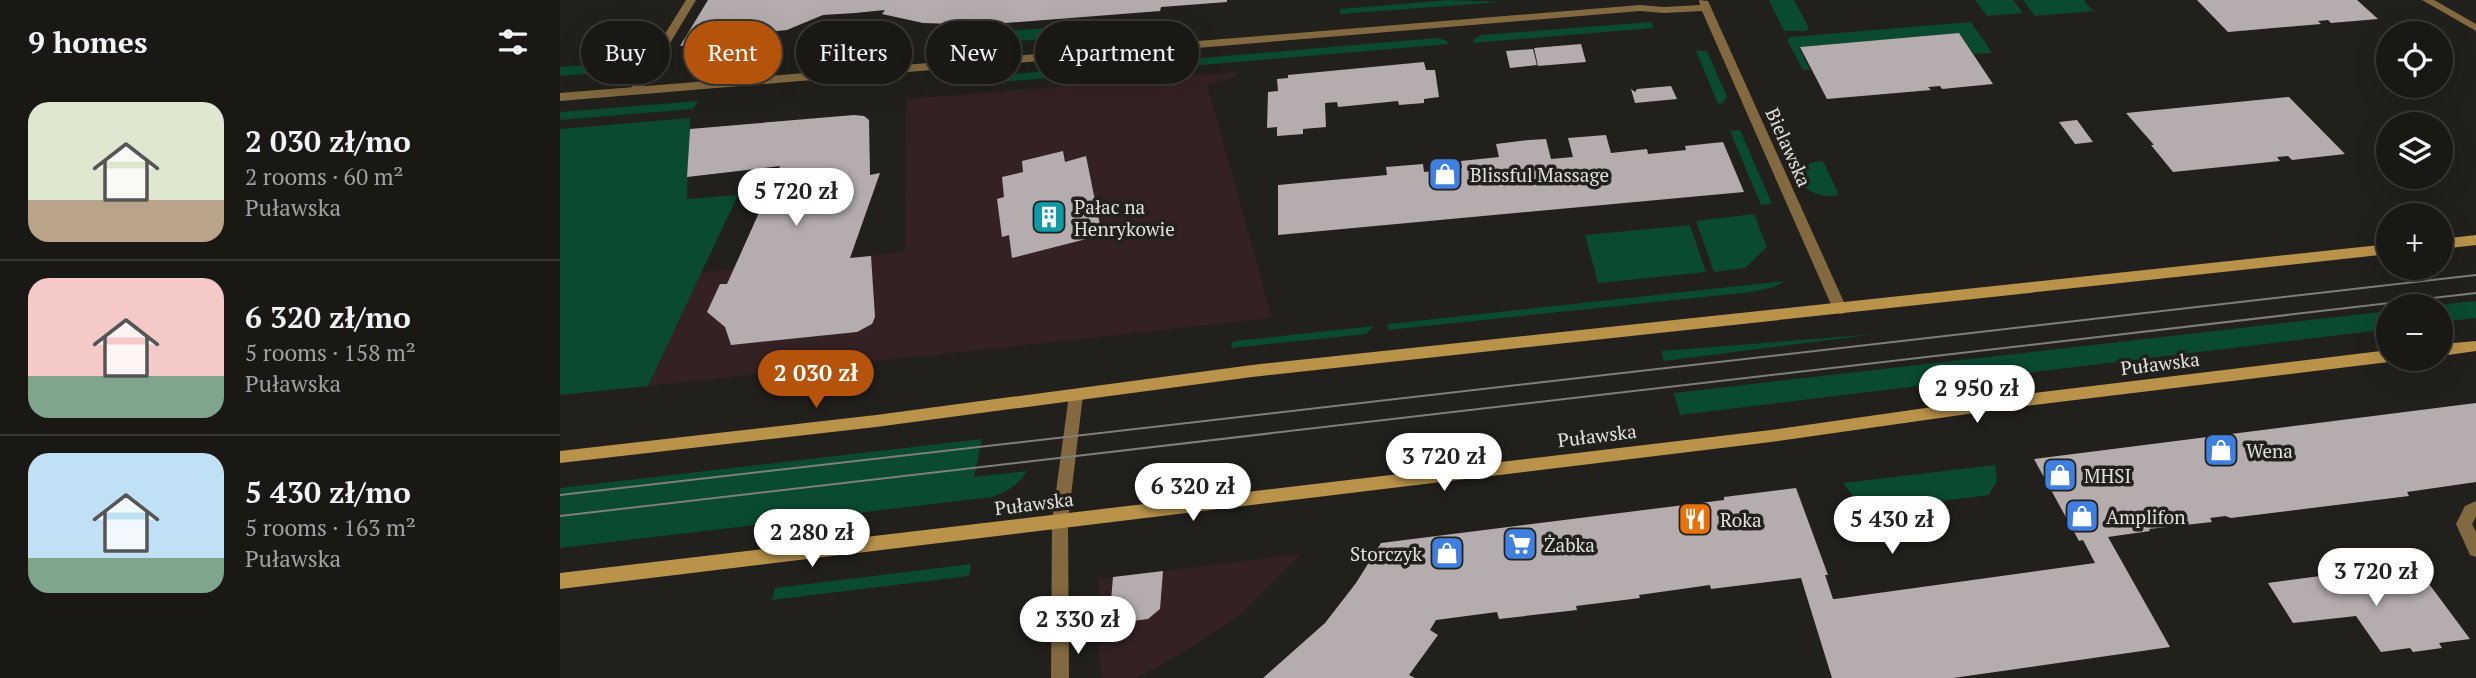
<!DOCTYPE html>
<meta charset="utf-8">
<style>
body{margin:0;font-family:"PT Serif",serif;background:#22211e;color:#f1f3f6;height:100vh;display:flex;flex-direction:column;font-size:26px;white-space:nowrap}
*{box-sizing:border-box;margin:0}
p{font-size:23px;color:#9fa0a0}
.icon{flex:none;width:38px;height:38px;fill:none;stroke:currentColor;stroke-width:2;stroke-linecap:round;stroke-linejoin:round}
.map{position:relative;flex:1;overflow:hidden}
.panel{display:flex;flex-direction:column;background:#191815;width:560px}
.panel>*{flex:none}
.hud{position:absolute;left:21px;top:21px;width:665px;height:63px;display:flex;gap:14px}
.fabs{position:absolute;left:1816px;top:21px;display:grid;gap:14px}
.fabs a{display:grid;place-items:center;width:77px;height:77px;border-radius:50%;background:#191815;box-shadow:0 7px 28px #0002,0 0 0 2px #373734;font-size:35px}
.price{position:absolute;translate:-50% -60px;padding:0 16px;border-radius:24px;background:#fff;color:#222;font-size:23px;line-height:46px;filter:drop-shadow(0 2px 4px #0008)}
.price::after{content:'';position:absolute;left:50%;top:42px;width:21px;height:16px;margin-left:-10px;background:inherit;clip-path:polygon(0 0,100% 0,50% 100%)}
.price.active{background:#b45309;color:#fff}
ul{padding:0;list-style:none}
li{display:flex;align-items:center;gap:21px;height:175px;padding:0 28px}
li+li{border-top:2px solid #373734}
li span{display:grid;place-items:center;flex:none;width:196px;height:140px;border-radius:21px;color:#555}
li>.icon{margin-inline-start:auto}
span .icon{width:84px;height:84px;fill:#fffc;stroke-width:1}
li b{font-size:30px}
h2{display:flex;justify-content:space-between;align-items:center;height:84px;padding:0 28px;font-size:30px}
.chip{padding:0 24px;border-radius:32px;background:#191815;box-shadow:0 7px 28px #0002,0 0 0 2px #373734;font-size:24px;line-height:63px}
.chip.active{background:#b45309;color:#fff}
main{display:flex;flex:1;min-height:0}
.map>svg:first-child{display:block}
.commercial{fill:#342124}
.green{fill:#094a30}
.building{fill:#b5adad}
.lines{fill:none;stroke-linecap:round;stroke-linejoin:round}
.lane{fill:#82693f;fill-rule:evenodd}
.street{fill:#82693f;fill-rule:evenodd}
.secondary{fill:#ba934b;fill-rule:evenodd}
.tram{stroke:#7f7e7a;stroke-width:2}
.labels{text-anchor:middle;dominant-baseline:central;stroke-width:7;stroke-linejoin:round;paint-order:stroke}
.street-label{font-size:19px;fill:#e3e2df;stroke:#21201c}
.poi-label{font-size:19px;fill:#e3e2df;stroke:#21201c;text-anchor:start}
</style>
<main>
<section class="panel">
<h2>9 homes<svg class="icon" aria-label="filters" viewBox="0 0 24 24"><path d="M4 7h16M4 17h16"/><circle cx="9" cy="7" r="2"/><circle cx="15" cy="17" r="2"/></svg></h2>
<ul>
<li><span style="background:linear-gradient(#dfe7d0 70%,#b9a48a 0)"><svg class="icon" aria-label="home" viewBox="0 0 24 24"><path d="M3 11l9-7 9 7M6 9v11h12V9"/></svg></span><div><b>2 030 zł/mo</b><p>2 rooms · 60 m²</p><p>Puławska</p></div></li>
<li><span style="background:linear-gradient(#f6c9c9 70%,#7fa58c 0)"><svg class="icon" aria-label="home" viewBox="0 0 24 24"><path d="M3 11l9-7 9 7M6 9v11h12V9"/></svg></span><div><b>6 320 zł/mo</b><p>5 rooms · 158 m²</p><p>Puławska</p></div></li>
<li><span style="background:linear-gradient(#bfe0f5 75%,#7fa58c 0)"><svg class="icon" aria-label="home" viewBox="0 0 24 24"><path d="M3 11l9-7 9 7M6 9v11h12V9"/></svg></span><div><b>5 430 zł/mo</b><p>5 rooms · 163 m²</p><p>Puławska</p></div></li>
</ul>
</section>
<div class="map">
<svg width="1916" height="678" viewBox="0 0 1916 678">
<rect width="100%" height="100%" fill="#21201c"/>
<path class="commercial" d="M676 72V77L647 84 712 318 88 386 142 272 345 252 346 99Z
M741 554 680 615 621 654 576 678H542L536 623 539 579Z"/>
<path class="green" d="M889 0 941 2 780 14V9Z
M1209 0H1234L1249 28 1246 31H1224Z
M1415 0H1453L1463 13 1427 16Z
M1463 0H1524L1533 11 1475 16Z
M598 19 609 24 596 30 384 47 377 42 387 36Z
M1091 22 1094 28 913 43 915 38 922 35Z
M1411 22 1432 53 1414 54 1399 33 1239 47 1250 70H1243L1227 40 1230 37Z
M877 38 885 40 889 44 405 85 407 78Z
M1136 51H1147L1167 97 1163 103 1158 104Z
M82 61 75 70 0 76V67Z
M138 101 133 109 0 120V112Z
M130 118 127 199 178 195 88 386 0 395V129Z
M1180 130 1212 204 1201 205 1170 131Z
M1263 161 1279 195C1244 202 1218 165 1263 161Z
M1194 214 1207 247 1185 268 1154 272 1136 221Z
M1130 225 1146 272 1038 283 1025 235Z
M1225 281 1214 287 1192 292 828 330V324Z
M1916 301V318L1881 322V306H1867Z
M1829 311V329L1120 415 1114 393Z
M814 326 806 334 672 348 671 344 674 341Z
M1317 334 1104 361 1101 351Z
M422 439 414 477 467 471C457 486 449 491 432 497L0 548V488Z
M1435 465 1437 481 1429 495 1310 510 1297 501 1283 483Z
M411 564 409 576 212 600 215 588Z"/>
<path class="building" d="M148 0H667V2L601 7 600 11 393 27 394 24 363 23 322 14 325 10 295 13 263 15 227 30 185 34 181 40 120 46Z
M1637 0H1797L1818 19 1771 23 1768 20 1758 21 1761 24 1668 32Z
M1399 33 1433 84 1382 89 1380 86 1368 87 1371 90 1267 99 1240 47Z
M1021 44 1026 62 978 66 974 48Z
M973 49 977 65 950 68 946 51Z
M864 62 866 70H875L879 97 864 99V103L839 105 838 101 778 107 777 102 765 103 766 127 743 129V134L717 136V127L707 128 708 92 718 91 717 79 728 78V75Z
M1111 86 1117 99 1075 103 1071 89 1075 92 1077 89Z
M1729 97 1785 154 1732 160 1728 156 1717 157 1720 161 1613 172 1591 145H1594L1566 113Z
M294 115 304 116 309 120 310 175 320 173 290 258 311 256 315 317 312 324 297 332 171 345 165 327 147 312 160 284H167L220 166 127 177 130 129Z
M1517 120 1533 142 1515 144 1499 122Z
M1046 135 1051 153 1087 149 1088 154 1126 150 1125 146 1163 142 1184 192 718 235V185L827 175 826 167 863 164 864 172 902 168 901 161 939 157 936 144 969 140 986 139 991 159 1013 157 1008 138Z
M503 151 505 162 526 156 542 235 452 258 449 235 442 237 437 199 444 197 442 177 463 172 462 161Z
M1916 403V482L1847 492 1849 496 1671 518 1665 516 1650 518 1652 522 1589 529 1590 531 1548 537 1610 647 1393 678H1272L1241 578 1151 589 1150 585 1079 595 1080 598 1016 606 1017 610 939 619 937 612 876 620 870 630 878 635 849 675 855 678H703L765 623 796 583 821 543 1164 500V497L1236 488 1268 575H1265L1273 599H1275L1535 563 1523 540 1519 541 1474 459Z
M1858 569 1910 639 1879 643 1882 648 1853 652 1850 648 1821 652 1796 616 1733 623 1708 583 1768 575 1774 581Z
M603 571 600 609 588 619 549 624 553 577Z"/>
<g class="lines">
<path class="lane" d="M126 0H136L80 93H72L70 90Z
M1916 501V517L1912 524 1916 532V557L1910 555 1896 524 1905 506Z"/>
<path class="street" d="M1139 0 1148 1 1287 309 1285 313 1280 314 1273 309 1142 11 1104 13 1080 11 0 101V93L1080 5 1104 7 1140 5Z
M1862 0H1874L1916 24V31Z
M516 389 521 391 523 395 508 521 509 678H491L492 521 509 395 511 391Z"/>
<path class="secondary" d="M1916 235V245L1881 249V239Z
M1829 244V254L692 377 316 427 0 463V451L316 415 692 365Z
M1916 341V351L1881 356V344Z
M1829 350V359H1835L1829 362 1450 408 1211 442 0 589V573L1211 430 1450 396Z"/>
<path class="tram" d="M0 495 1916 275
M0 516 1916 293"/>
</g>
<defs>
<symbol id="shop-square" viewBox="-11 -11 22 22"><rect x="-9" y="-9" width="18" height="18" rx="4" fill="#3f7fe0" stroke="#21201c"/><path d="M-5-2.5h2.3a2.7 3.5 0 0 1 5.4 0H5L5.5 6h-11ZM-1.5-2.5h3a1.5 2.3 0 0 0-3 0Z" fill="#fff"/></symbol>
<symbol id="building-square" viewBox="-11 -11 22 22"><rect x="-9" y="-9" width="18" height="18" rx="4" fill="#0f9aa8" stroke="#21201c"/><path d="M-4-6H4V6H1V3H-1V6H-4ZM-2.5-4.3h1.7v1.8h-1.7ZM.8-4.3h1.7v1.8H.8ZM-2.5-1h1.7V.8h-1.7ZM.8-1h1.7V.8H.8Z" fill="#fff"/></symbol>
<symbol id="restaurant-square" viewBox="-11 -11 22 22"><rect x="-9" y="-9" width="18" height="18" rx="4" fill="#e8710a" stroke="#21201c"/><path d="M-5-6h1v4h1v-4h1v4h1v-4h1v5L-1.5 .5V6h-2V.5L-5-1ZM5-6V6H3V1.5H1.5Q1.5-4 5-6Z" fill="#fff"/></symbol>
<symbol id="supermarket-square" viewBox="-11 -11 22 22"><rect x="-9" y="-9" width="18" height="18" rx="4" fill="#3f7fe0" stroke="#21201c"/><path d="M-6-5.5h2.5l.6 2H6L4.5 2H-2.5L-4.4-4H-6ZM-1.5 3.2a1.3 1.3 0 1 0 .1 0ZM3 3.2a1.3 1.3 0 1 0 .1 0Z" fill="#fff"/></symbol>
</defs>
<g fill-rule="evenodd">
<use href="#shop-square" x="866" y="155" width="38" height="38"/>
<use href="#building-square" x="470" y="198" width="38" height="38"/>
<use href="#shop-square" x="1642" y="431" width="38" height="38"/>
<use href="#shop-square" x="1481" y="456" width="38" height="38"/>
<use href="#shop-square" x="1503" y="497" width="38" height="38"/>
<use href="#restaurant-square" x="1116" y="500" width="38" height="38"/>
<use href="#supermarket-square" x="941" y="525" width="38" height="38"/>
<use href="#shop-square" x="868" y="534" width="38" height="38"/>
</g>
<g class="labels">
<g class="street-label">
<text transform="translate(1229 147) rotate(66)">Bielawska</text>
<text transform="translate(1600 363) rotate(-7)">Puławska</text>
<text transform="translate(1037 435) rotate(-7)">Puławska</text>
<text transform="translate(474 503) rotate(-7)">Puławska</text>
</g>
<g class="poi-label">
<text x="910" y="174">Blissful Massage</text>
<text x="514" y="206">Pałac na<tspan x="514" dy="22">Henrykowie</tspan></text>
<text x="1686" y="450">Wena</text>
<text x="1524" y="475">MHSI</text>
<text x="1546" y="516">Amplifon</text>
<text x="1160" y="519">Roka</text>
<text x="984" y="544">Żabka</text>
<text x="862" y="553" text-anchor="end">Storczyk</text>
</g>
</g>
</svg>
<div class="fabs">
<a><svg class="icon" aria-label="locate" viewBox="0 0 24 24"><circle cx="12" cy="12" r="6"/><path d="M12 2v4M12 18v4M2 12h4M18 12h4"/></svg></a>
<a><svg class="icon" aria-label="layers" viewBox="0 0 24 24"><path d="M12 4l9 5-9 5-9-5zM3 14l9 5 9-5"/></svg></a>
<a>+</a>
<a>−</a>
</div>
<b class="price" style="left:236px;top:228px">5 720 zł</b>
<b class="price active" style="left:256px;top:410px">2 030 zł</b>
<b class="price" style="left:1417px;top:425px">2 950 zł</b>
<b class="price" style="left:884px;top:493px">3 720 zł</b>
<b class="price" style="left:633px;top:523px">6 320 zł</b>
<b class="price" style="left:1332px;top:556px">5 430 zł</b>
<b class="price" style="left:252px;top:569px">2 280 zł</b>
<b class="price" style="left:1816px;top:608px">3 720 zł</b>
<b class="price" style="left:518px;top:656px">2 330 zł</b>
<div class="hud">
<a class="chip">Buy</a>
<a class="chip active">Rent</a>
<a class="chip">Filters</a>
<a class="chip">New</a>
<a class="chip">Apartment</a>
</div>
</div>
</main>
